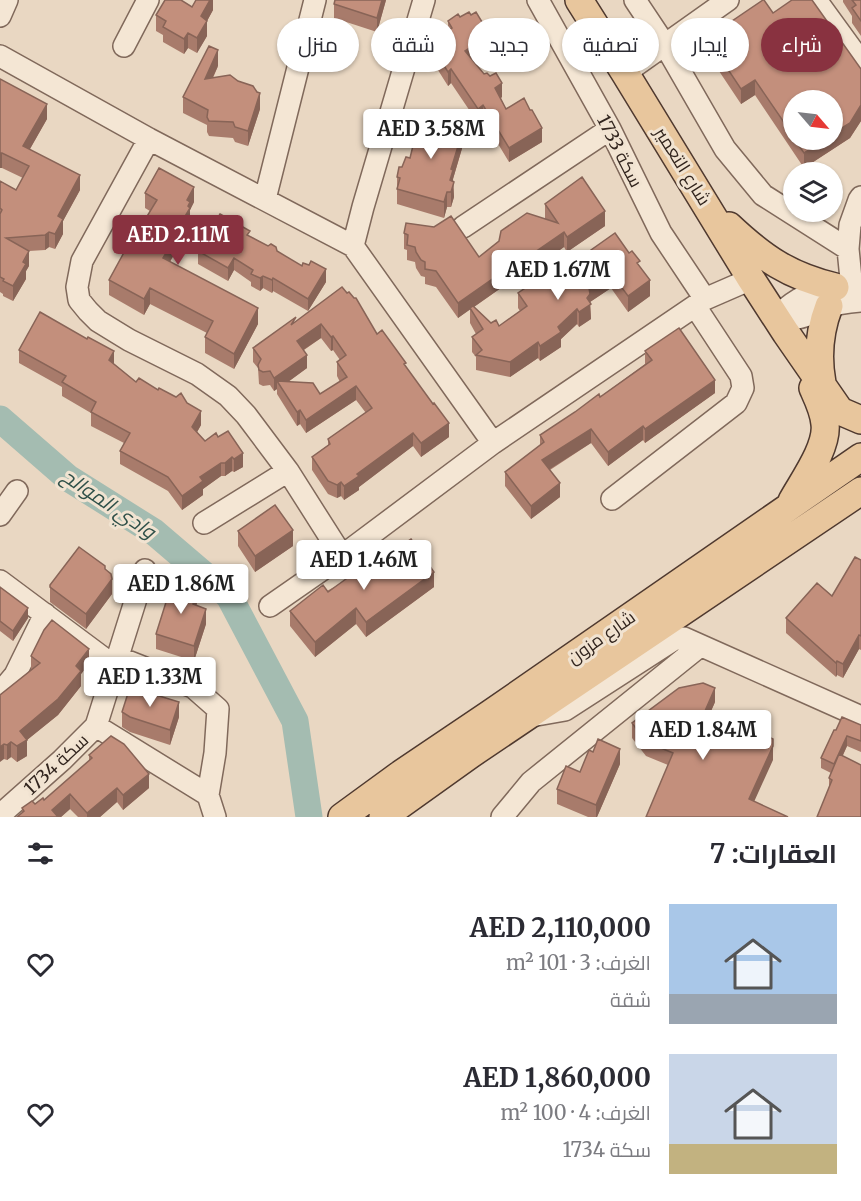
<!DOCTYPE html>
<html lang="ar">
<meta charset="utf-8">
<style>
body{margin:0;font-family:Merriweather,Cairo,serif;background:#f2f2f3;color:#2b2b33;direction:rtl;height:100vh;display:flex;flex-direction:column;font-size:22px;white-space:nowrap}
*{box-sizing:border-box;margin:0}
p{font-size:20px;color:#7c7c81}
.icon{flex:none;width:33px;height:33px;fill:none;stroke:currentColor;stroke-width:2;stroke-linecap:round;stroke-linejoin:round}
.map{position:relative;height:817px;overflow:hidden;direction:ltr}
.drawer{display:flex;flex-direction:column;background:#fff;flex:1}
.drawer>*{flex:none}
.banner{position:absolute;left:18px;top:18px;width:825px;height:54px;direction:rtl;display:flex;gap:12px}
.needle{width:39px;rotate:118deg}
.buttons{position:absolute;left:783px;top:90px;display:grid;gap:12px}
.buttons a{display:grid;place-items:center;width:60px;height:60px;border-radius:50%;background:#fff;box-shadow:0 2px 4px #0004;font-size:30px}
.price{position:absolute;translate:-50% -51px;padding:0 14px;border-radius:6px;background:#fff;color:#222;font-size:20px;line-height:39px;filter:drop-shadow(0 2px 3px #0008)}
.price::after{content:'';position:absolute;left:50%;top:36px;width:18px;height:14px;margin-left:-9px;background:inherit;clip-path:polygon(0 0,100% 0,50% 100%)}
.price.on{background:#893240;color:#fff}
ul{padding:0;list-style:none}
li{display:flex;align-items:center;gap:18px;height:150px;padding:0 24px}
li span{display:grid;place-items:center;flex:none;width:168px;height:120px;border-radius:0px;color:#555}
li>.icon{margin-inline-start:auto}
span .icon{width:72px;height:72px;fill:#fffc;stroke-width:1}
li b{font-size:26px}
h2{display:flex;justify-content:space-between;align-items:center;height:72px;padding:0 24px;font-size:26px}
.chip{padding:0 21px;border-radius:27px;background:#fff;box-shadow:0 2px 4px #0004;font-size:21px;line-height:54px}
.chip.on{background:#893240;color:#fff}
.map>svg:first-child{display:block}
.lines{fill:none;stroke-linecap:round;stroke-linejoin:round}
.river{stroke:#a4bcb1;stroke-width:27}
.minor-casing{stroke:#80695b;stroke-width:24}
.major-casing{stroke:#4f392f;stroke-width:30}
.minor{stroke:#f4e6d4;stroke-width:21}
.major{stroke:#e8c69d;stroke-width:27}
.wall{fill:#a87b6b;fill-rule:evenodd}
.shaded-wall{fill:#886457}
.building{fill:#c38f7c;stroke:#886457;stroke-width:1.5}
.labels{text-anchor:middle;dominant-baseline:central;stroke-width:6;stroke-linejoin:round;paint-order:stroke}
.street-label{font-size:18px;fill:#32251e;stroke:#f1e3d1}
.water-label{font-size:20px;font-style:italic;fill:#2f5049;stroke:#f1e3d1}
</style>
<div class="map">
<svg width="861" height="817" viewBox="0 0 861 817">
<rect width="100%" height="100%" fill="#e9d7c2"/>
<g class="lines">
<path class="river" d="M0 419 68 478 154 532 229 596 295 721 309 817"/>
<defs>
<path id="minor" d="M424 0 363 207 353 246 493 443
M538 0 610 129 661 233 705 299
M635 0 665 45 725 149 763 195 848 249
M816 0 861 62
M0 16 7 0
M124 46 148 0
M0 56 149 139 353 246
M625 73 728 0
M149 139 82 261 77 287 79 300 88 311 98 321 129 340 197 374 228 396 246 415 288 471 342 556
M265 199 315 0
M463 227 610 129
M852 289 848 249 850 225 859 200 861 197
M776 317C800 294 828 281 861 292
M776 317C800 322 806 315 827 307 838 303 850 302 861 301
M612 499 736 403 743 388 741 376 695 306
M0 515 17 491
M204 523 288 471
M0 581 114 666
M270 606 342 556 493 443 695 306 705 299 751 279
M117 657 193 687 218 709 215 753 208 795 215 817
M0 693 15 675 45 614
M531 716 565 710 675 639 684 638 861 717
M96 726 208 795
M0 815 62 760 96 726 145 570
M502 817 531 782 700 646"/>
<path id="major" d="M579 0 625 73 751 279 786 333 840 411 861 420
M729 226C763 258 789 276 835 287
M822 383C817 356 819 332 829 306
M792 501C803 481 828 447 825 424 824 411 818 399 813 388
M342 817 401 774 490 714 861 457
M383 817 471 754 861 491"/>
</defs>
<use href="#minor" class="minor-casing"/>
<use href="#major" class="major-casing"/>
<use href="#minor" class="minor"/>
<use href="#major" class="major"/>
</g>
<path class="wall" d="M213 0V10L207 21V36L197 53 188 48 184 54 163 42V35L156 31V15L192 7Z
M386 0 377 32 334 18V4Z
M843 0H861V36L852 23V16L843 2Z
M773 13 861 69V121L850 138 804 168 755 95 741 104 707 53V38ZM794 100 832 140H794Z
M448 21 490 49 473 60 502 97 501 98 506 109 542 142 509 162 483 119 478 123 451 83 448 86 431 59V45L437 41V37L448 30Z
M218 66 213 78 260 109 248 146 235 142 233 138 209 136 207 132V125L183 113V97Z
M0 79 47 119 30 149 80 190 63 221V234L55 249 49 247 45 250 29 251V266L26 271V279L13 301 3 296V294L0 292V181L16 190 23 178 2 168Z
M463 145 453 179 454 197 451 207H447L444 218 397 204V177L402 167 410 158Z
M145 193 194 202 190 210V223L179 242V246L170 262 258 324 234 369 205 353V337L207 333 150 304 144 315 109 295V280L128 245H127V229L143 223 150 211 145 208Z
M545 204 605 226 567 252 564 247 509 286 508 283 474 307 491 323 499 326 520 311 518 308V293L544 284 591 253V250L640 267 650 296 628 312 611 288 590 302 591 319 579 327 577 324 561 339V347L540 361 538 358 510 377 476 370V357L472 352V337L476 334 470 323V309L458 318 436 287 425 284V277L421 276 416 268 415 262 407 260V250L404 249V233L479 257 499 241 545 219Z
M250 236 277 251 326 282 308 311 273 291 272 293 263 288 260 291 251 286V282L234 270 228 281 198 264V251Z
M342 287 377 334 406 367 449 437 421 457 413 446 359 487V490L344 500 341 496 337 498 328 494 312 470V457L328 445V439L366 413 356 400 306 433 300 424 297 426 277 394V389L274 391 270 385 263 386 259 384 258 368 253 362V348L296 322ZM321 338 331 351 333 350 340 360 337 362V376L340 382 320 394 288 382 307 368 304 350Z
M19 350 114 364 136 382 201 425 197 432 205 441 218 437 243 467 234 472 232 471 225 476H221L203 489V495L182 510 168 491 120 464V451L124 443 91 426V413L62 396V387L19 363Z
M645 351 715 393 645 443 643 440 608 466 591 443 550 470 560 497 531 519 505 486V472L540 446V435L600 397 645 364Z
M238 531 293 546 255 572 238 546Z
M861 560V650L859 649 843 678 837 675 836 677 786 633V618L832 596Z
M371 567 434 587 366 637 356 624 315 657 290 626V611Z
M105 569 112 594 86 629 50 602V585Z
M0 587 28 618 13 641 0 631Z
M197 603 196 605 206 624 194 661 156 649V634Z
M31 656 89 664 81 674V686L58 715 27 740V756L17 762 11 757 7 760 4 759 0 695 31 670Z
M715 702 703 729 773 760 668 765 646 756 632 738V723Z
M122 712 179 717 170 745 130 732 122 727Z
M861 725V752L847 746 829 788V778L831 773 821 768V758L836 730Z
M89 755 149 788 123 810 117 802 100 817H78L70 809 61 817H17L22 813V808L44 800 89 761Z
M620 764 597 817H588L557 804V789L580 772Z"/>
<path class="shaded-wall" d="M210 0H213V10L207 21V36L197 53V38L201 16Z
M382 0H386L377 32V18Z
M188 33V48L184 54V39Z
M490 35V49L465 65V51Z
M218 50V66L205 94V79Z
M451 69V83L448 86V72Z
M755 80V95L741 104V89Z
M502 83V97L495 102V88Z
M260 93V109L248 146V131Z
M47 104V119L23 161V146Z
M483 105V119L478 123V109Z
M861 105V121L850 138 804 168V153L825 140H832V134Z
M542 128V142L509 162V148Z
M463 130V145L453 179 454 197 451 207V169Z
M0 153H2V168H0Z
M80 175V190L63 221V234L55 249V234L58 216Z
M194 187V202L190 210V223L179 242V246L163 273V258L177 230 187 200Z
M447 192V207L444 218V202Z
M605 211V226L567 252V237Z
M49 232V247L45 250V235Z
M564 232V247L509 286V270Z
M29 251V266L26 271V279L13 301V286Z
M234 258V270L228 281V268Z
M508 268V283L458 318V303Z
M326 269V282L308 311V299Z
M611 273V288L590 302 591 319 579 327V312L587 298 589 288Z
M263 276V288L260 291V278Z
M273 278V291L272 293V280Z
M650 280V296L628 312V296Z
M150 288V304L144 315V299Z
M258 308V324L234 369V354Z
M577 309V324L561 339V347L540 361V346L558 327Z
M321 324V338L297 354V341Z
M333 336V350L331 351V337Z
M538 342V358L510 377V362Z
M114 351V365L109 360Z
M307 355V368L281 387 277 381V389L274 391V378Z
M715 380V393L645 443V429Z
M356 386V400L306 433V420Z
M300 410V424L297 426V412Z
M201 411V425L192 441V427Z
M449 423V437L421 457V443Z
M643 426V440L608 466V452Z
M591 429V443L542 474V460Z
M413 433V446L359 487V490L344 500V486L357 474Z
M243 453V467L234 472V459Z
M232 457V471L225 476V463Z
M221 463V476L203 489V495L182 510V496L200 477Z
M341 482V496L337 498V485Z
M560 483V497L531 519V506Z
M293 530V546L255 572V556Z
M434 572V587L366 637V622Z
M112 579V594L86 629V614Z
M197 588V603L193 619V604Z
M28 608V618L13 641V631Z
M356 608V624L315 657V642Z
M206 609V624L194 661V646Z
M859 635V649L843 678V664Z
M89 649V664L81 674V686L58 715 27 740V756L17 762V746L20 731 76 666Z
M837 661V675L836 677V663Z
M715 688V702L698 741V727Z
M179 702V717L170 745V730Z
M847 736V746L834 774V764Z
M773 739V760L749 813V799Z
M11 742V757L7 760V745Z
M4 744V759L0 762V747Z
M620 749V764L597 817H596V805Z
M149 774V788L123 810V795Z
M117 788V802L100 817H87V813Z
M70 794V809L61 817H52V810Z"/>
<path class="building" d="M165 0H181L192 7 196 0H210L201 16 207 21 197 38 188 33 184 39 163 27 166 21 156 15Z
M335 0H382L377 18 334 4Z
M763 0H764L773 13 792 0H812L861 69V105L850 123 832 134V100H794V137L755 80 741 89 707 38Z
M852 0H861V21L852 8 856 5Z
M469 12 471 15 476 12 490 35 465 51 484 74 487 73 490 76 496 73 502 83 495 88 506 109 524 98 530 110H532L542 128 509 148 483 105 478 109 451 69 448 72 431 45 439 40 437 37 452 28 448 21 458 14 460 17Z
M209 46 218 50 205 79 230 75 238 81 253 86 257 92 260 93 248 131 235 127 233 122 209 121 207 117 208 110 183 97Z
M0 79 47 104 23 146 80 175 58 216 63 219 55 234 49 232 45 235 6 238 29 251 23 262 26 264 13 286 3 281 4 279 0 277V214L2 210 0 208V181L16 190 29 166 2 153H0Z
M455 114 463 130 451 169 453 170 450 180 454 182 451 192H447L444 202 397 189 400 178 397 177 399 167H402L406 157 410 158 420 117 451 125Z
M795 140H825L804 153Z
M159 168 194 187 187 200 190 202 188 206 190 208 177 230 179 231 163 258 258 308 234 354 205 337 213 321 150 288 144 299 109 280 134 234 127 229 134 218 143 223 157 200 145 193Z
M582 177 605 211 567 237 564 232 509 270 508 268 458 303 436 271 425 269V262L421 260 416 252 415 247 407 245 408 235 404 233 406 223 434 227 451 216 479 257 499 241 501 231 527 213 558 223 545 204Z
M220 214 250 231 247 235 268 246 271 244 276 247 277 251 302 266 303 263 309 265 311 261 326 269 308 299 273 278 272 280 263 276 260 278 251 274 253 270 234 258 228 268 198 251Z
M615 233 629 253 632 251 640 261 637 263 650 280 628 296 611 273 589 288 590 294 587 298 591 304 579 312 577 309 558 327 561 332 540 346 538 342 510 362 476 355 482 350 472 337 483 329 470 308 473 306 491 323 496 320 499 326 527 306 518 293 540 278 544 284 592 252 591 250Z
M342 287 347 293 349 292 354 298H356L377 334 382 330 406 363 404 364 433 404 434 403 449 423 421 443 413 433 357 474 359 476 344 486 341 482 337 485 328 481 312 457 330 444 328 439 372 408 356 386 306 420 300 410 297 412 277 381 313 383 320 394 347 377 337 362 346 355 333 336 331 337 321 324 297 341 307 355 274 378 270 371 263 372 259 370 258 365 261 359 253 348 296 317 291 325Z
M40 312 87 339 88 337 114 351 109 360 136 382 139 378 158 390 159 388 176 397 181 393 187 403 201 411 192 427 205 441 216 433 218 437 228 431 243 453 234 459 232 457 225 463H221L200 477 203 481 182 496 168 477 120 451 130 433 91 412 96 402 62 382 66 376 19 350Z
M679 328 715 380 645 429 643 426 608 452 591 429 542 460 560 483 531 506 505 472 544 442 540 435 575 412 599 394 600 397 652 360 645 351Z
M275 505 293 530 255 556 238 531Z
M411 539 434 572 366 622 356 608 315 642 290 611 323 585 328 592 368 563 371 567Z
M79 547 105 566V569L111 574 112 579 86 614 50 587V585Z
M855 557 861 560V636L859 635 843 664 837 661 836 663 786 618 817 583 832 596Z
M173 580 197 588 193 604 206 609 194 646 156 634Z
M0 587 28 608 13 631 0 621Z
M52 620 89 649 76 666 81 671 58 699 20 731 27 740 17 746 11 742 7 745 4 744 0 747V695L40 663 31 656 44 630Z
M703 683 715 688 698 727 737 744 745 726 773 739V746L749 799 788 817H646L673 753 646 742 632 723 679 688Z
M130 687 179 702 170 730 130 717 122 712Z
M842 717 861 725V741L847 736 834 764 821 758 834 730H836Z
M111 736 124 744 149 774 123 795 117 788 87 813 70 794 52 810 58 817H17L24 811 22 808 32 801 35 804 43 798 44 800 92 758 89 755Z
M598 739 620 749 596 805 557 789 566 766 580 772 589 750 593 752Z
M839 754 861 765V817H817L832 780 829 778Z"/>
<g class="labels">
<g class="street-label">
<text transform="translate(620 151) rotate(63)">سكة 1733</text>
<text transform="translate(683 166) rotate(58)">شارع التعمير</text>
<text transform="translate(601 637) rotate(-35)">شارع مزون</text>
<text transform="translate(56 764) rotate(-43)">سكة 1734</text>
</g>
<g class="water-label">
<text transform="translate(109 503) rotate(34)">وادي الموالح</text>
</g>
</g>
</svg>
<div class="buttons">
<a><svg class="needle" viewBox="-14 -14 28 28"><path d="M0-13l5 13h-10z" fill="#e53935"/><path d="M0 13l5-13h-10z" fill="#7c7c81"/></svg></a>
<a><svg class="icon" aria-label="layers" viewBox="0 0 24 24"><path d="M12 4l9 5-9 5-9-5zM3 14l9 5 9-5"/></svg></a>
</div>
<b class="price" style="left:431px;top:160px">AED 3.58M</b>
<b class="price on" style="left:178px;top:266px">AED 2.11M</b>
<b class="price" style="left:558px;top:301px">AED 1.67M</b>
<b class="price" style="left:364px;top:591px">AED 1.46M</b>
<b class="price" style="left:181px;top:615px">AED 1.86M</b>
<b class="price" style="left:150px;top:708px">AED 1.33M</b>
<b class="price" style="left:703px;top:761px">AED 1.84M</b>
<div class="banner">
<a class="chip on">شراء</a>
<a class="chip">إيجار</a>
<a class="chip">تصفية</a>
<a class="chip">جديد</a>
<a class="chip">شقة</a>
<a class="chip">منزل</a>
</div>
</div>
<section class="drawer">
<h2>العقارات: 7<svg class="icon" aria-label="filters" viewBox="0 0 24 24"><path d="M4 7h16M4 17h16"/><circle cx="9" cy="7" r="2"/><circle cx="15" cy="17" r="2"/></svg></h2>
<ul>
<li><span style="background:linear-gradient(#a9c7e8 75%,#9aa5b1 0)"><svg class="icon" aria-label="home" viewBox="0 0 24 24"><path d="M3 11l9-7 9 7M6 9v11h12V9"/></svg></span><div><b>AED 2,110,000</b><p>الغرف: 3 · 101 m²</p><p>شقة</p></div><svg class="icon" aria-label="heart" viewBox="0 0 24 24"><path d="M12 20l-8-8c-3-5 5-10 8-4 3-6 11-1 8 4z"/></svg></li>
<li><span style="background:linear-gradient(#c9d6e8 75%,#c2b280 0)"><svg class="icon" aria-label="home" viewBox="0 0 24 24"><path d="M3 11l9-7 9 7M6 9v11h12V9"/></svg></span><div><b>AED 1,860,000</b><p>الغرف: 4 · 100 m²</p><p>سكة 1734</p></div><svg class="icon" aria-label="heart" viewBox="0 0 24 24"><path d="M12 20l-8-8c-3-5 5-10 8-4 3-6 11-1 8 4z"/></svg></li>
</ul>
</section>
